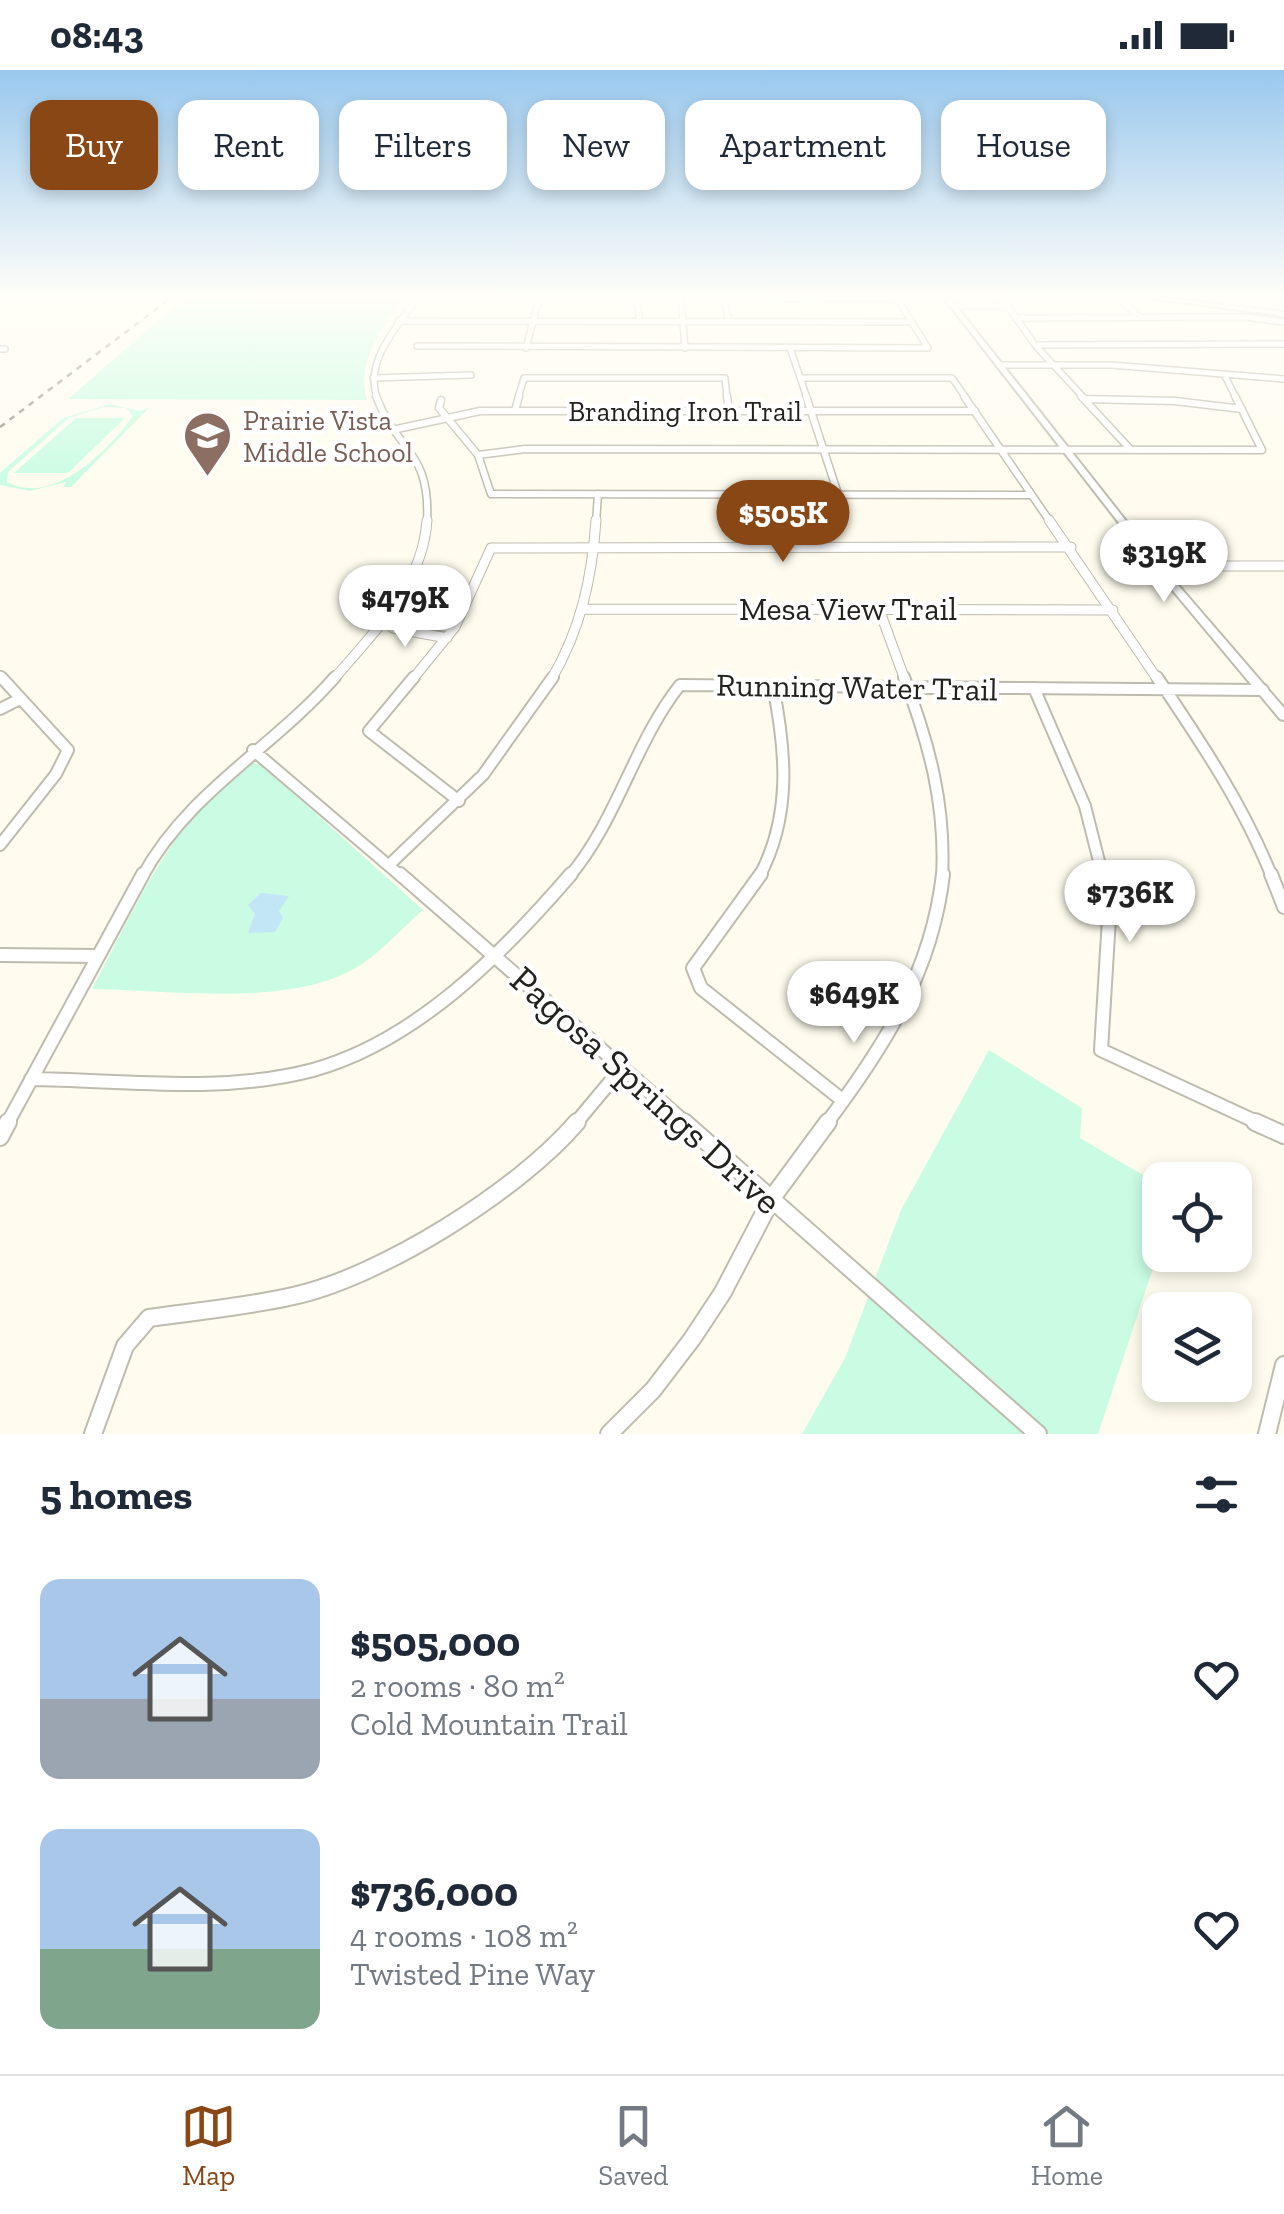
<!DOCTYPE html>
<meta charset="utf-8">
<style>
body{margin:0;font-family:"Zilla Slab",serif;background:#f2f2f3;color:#1f2937;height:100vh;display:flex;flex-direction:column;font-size:38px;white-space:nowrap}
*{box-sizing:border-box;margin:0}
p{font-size:32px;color:#747a83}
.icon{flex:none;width:55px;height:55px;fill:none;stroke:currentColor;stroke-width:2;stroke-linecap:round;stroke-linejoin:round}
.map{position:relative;height:1364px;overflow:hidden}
.details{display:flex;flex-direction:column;background:#fff;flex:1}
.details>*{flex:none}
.top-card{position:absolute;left:30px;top:30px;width:1225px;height:90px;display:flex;gap:20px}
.fabs{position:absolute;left:1142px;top:1092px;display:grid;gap:20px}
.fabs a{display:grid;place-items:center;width:110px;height:110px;border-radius:20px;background:#fff;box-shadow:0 5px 15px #0003;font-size:50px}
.price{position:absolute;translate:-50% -85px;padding:0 22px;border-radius:35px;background:#fff;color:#222;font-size:32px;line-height:65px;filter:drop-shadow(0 2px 5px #0008)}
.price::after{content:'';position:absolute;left:50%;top:60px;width:30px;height:22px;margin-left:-15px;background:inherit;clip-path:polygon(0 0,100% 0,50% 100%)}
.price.current{background:#894716;color:#fff}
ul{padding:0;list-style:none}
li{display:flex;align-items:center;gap:30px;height:250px;padding:0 40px}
li span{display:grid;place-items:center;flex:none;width:280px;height:200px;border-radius:20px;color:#555}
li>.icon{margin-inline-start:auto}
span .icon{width:120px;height:120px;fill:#fffc;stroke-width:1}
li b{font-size:42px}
h2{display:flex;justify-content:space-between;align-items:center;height:120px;padding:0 40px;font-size:42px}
.chip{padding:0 35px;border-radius:20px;background:#fff;box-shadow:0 5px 15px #0003;font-size:35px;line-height:90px}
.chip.current{background:#894716;color:#fff}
.status{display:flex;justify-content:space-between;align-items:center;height:70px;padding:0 50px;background:#fff;direction:ltr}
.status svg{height:28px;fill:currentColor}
.menu{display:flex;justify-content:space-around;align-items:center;height:140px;border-top:2px solid #e0e1e3;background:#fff;font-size:28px;color:#747a83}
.menu a{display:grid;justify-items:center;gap:5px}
.menu .current{color:#894716}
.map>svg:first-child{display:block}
.green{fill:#cafce3;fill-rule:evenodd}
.water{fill:#c2e6f6}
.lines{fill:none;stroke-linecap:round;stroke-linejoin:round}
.minor-far5-casing{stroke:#bebcaf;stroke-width:8}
.minor-far4-casing{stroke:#bebcaf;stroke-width:9}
.minor-far3-casing{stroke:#bebcaf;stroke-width:11}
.minor-far2-casing{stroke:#bebcaf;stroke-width:14}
.minor-far1-casing{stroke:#bebcaf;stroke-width:16}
.minor-casing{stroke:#bebcaf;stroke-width:20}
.tertiary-casing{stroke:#bebcaf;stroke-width:4}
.minor-far5{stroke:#fff;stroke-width:5}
.minor-far4{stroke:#fff;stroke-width:6}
.minor-far3{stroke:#fff;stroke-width:9}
.minor-far2{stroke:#fff;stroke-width:10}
.minor-far1{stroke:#fff;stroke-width:12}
.minor{stroke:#fff;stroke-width:16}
.tertiary{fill:#fff;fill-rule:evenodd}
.rail{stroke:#918f87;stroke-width:2.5;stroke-dasharray:6 6;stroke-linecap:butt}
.labels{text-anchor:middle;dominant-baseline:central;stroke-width:9;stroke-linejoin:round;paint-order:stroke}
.far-street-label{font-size:28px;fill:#23221e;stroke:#fff}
.far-education-label{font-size:28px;fill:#785e54;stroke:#fff;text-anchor:start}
.street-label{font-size:32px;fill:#23221e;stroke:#fff}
.near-street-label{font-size:38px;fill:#23221e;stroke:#fff}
</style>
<div class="status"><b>08:43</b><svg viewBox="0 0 49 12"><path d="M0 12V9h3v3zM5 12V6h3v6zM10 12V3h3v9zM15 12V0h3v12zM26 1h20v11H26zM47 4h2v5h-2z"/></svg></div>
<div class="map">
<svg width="1284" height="1364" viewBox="0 0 1284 1364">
<rect width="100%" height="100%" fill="#fffcef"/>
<path class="green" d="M184 228H402C383 260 355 291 367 330L68 329Z
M110 334 140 341 150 337 71 417H63L66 412 30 421 0 415V403L63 348ZM103 337 126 338 133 346C108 380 54 437 7 412L8 402 69 348Z
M76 348H125L68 403H14Z
M253 693 262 695 423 840C401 859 378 886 352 900 283 937 169 920 92 919 128 852 183 727 253 693Z
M989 980 1082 1038 1080 1068 1160 1115V1177L1098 1364H802L845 1288 901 1140Z"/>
<path class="water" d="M261 823 289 826 279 841 283 848 275 862 248 863 255 844 248 835Z"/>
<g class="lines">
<defs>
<path id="minor-far5" d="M681 228 685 278
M1002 228 1035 275 1084 328
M1129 228 1124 233 1140 247
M954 236H1009
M1019 248 1246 247 1284 252
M398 251 912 252
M729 252 725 234 731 229 890 228 898 230 928 278
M1035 275 1284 274
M417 276 928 278
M526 278 538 233 545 229H636L640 251
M790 278 807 328
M0 279H5
M999 295H1111L1284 309
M1224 304 1236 328
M373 308 471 305
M801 308H952L966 328
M377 328C364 291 397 257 417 228
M518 328 524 308H725L727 328"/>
<path id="minor-far4" d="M376 326C397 383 431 379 427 453
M727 326 729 341
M806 326 838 424
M964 326 1051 453
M1081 326 1131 380
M1085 329 1175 331 1242 339
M441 330 439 338 478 385 491 424 1029 425
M515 341 519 326
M397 359 480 341H975
M478 385 525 379 1262 380 1235 326
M596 453 598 424"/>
<path id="minor-far3" d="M1049 450 1158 610
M1157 496H1284
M583 539 1113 540
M879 539 905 610
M385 550 455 557
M385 550 393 558 447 568
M0 606 3 610
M333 610C373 563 423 515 427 450
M412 610 455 557 491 478 1071 477
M551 610C581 559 592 508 596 450"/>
<path id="minor-far2" d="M414 607 369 661 459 731
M904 607C929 673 946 735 942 807
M1157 607C1200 671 1243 734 1272 807
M1034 618 1085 736 1103 807
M0 639 20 629
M253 680 402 807
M0 775 56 704 68 680 1 607
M390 794 483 705 553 607
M142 807C188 722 273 678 335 607
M569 807C618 749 634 673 680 615L1263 620
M759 807C792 746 786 681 773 616"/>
<path id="minor-far1" d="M400 804 687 1054
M761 804 693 898 701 918 841 1029
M1103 804 1110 832 1101 980 1261 1054
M1271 804 1284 837
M0 885 97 886
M31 1009C123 1010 223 1024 313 1000 417 971 503 883 571 804
M7 1054 143 804
M575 1054 621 999
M826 1054C884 977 932 902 943 804"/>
<path id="minor" d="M684 1052 1038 1364
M1255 1052 1284 1065
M0 1067 8 1052
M93 1364 125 1276 149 1248C197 1241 246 1237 293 1226 381 1207 519 1120 577 1052
M609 1364 653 1320 692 1269 723 1222 772 1128 828 1052
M1267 1364 1284 1295"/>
<path id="tertiary" d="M944 228H950L1160 494 1284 638V650L1280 649 1154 498Z
M1150 228H1165L1284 242V246Z"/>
</defs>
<use href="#minor-far5" class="minor-far5-casing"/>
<use href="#minor-far4" class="minor-far4-casing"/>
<use href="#minor-far3" class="minor-far3-casing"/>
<use href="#minor-far2" class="minor-far2-casing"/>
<use href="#minor-far1" class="minor-far1-casing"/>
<use href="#minor" class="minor-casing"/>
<use href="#tertiary" class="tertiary-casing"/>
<use href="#minor-far5" class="minor-far5"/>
<use href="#minor-far4" class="minor-far4"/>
<use href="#minor-far3" class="minor-far3"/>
<use href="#minor-far2" class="minor-far2"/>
<use href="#minor-far1" class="minor-far1"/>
<use href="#minor" class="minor"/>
<use href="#tertiary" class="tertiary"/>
<path class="rail" d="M0 357 171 228"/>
</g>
<linearGradient id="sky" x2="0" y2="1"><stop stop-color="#99c8ee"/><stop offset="0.54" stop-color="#fffef8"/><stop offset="1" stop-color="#fffef8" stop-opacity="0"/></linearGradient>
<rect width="1284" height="419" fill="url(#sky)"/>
<defs>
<symbol id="school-pin" viewBox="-11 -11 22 30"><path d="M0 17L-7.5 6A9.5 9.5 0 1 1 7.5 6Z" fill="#8d6e63" stroke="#fff"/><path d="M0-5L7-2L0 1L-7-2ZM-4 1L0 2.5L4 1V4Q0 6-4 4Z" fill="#fff"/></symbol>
</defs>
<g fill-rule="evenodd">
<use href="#school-pin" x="180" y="338" width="55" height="75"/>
</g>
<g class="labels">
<g class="far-street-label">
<text x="685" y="341">Branding Iron Trail</text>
</g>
<g class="far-education-label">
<text x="243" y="350">Prairie Vista<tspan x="243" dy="32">Middle School</tspan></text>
</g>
<g class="street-label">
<text x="848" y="539">Mesa View Trail</text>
<text transform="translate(857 617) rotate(1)">Running Water Trail</text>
</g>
<g class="near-street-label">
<text transform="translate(646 1020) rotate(42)">Pagosa Springs Drive</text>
</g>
</g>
</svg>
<div class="fabs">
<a><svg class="icon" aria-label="locate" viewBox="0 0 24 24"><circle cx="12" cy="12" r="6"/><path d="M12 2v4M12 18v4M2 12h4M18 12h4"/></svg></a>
<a><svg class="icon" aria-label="layers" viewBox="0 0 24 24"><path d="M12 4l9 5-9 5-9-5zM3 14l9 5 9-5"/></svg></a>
</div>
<b class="price current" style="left:783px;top:495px">$505K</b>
<b class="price" style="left:1164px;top:535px">$319K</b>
<b class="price" style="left:405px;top:580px">$479K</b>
<b class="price" style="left:1130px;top:875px">$736K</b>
<b class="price" style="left:854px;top:976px">$649K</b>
<div class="top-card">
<a class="chip current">Buy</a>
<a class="chip">Rent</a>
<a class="chip">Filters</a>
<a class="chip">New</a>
<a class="chip">Apartment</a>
<a class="chip">House</a>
</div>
</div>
<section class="details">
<h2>5 homes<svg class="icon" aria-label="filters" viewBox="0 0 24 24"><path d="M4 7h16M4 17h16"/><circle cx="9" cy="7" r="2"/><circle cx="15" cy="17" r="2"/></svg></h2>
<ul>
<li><span style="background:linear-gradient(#a9c7e8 60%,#9aa5b1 0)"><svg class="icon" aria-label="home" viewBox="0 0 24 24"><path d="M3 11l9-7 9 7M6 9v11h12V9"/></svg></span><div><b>$505,000</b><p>2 rooms · 80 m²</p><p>Cold Mountain Trail</p></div><svg class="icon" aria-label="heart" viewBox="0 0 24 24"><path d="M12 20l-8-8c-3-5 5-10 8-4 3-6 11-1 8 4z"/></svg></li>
<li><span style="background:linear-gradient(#a9c7e8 60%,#7fa58c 0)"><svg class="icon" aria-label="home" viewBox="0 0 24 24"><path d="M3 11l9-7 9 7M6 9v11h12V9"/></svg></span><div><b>$736,000</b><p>4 rooms · 108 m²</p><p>Twisted Pine Way</p></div><svg class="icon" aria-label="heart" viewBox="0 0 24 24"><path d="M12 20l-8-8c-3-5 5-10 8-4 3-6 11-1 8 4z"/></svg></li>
</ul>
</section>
<nav class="menu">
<a class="current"><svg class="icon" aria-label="map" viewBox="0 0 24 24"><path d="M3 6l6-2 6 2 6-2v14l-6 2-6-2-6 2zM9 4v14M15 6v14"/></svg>Map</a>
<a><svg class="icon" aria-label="saved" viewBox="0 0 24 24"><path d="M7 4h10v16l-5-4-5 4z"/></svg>Saved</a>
<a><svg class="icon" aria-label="home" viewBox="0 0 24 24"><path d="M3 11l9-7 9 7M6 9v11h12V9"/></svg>Home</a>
</nav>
